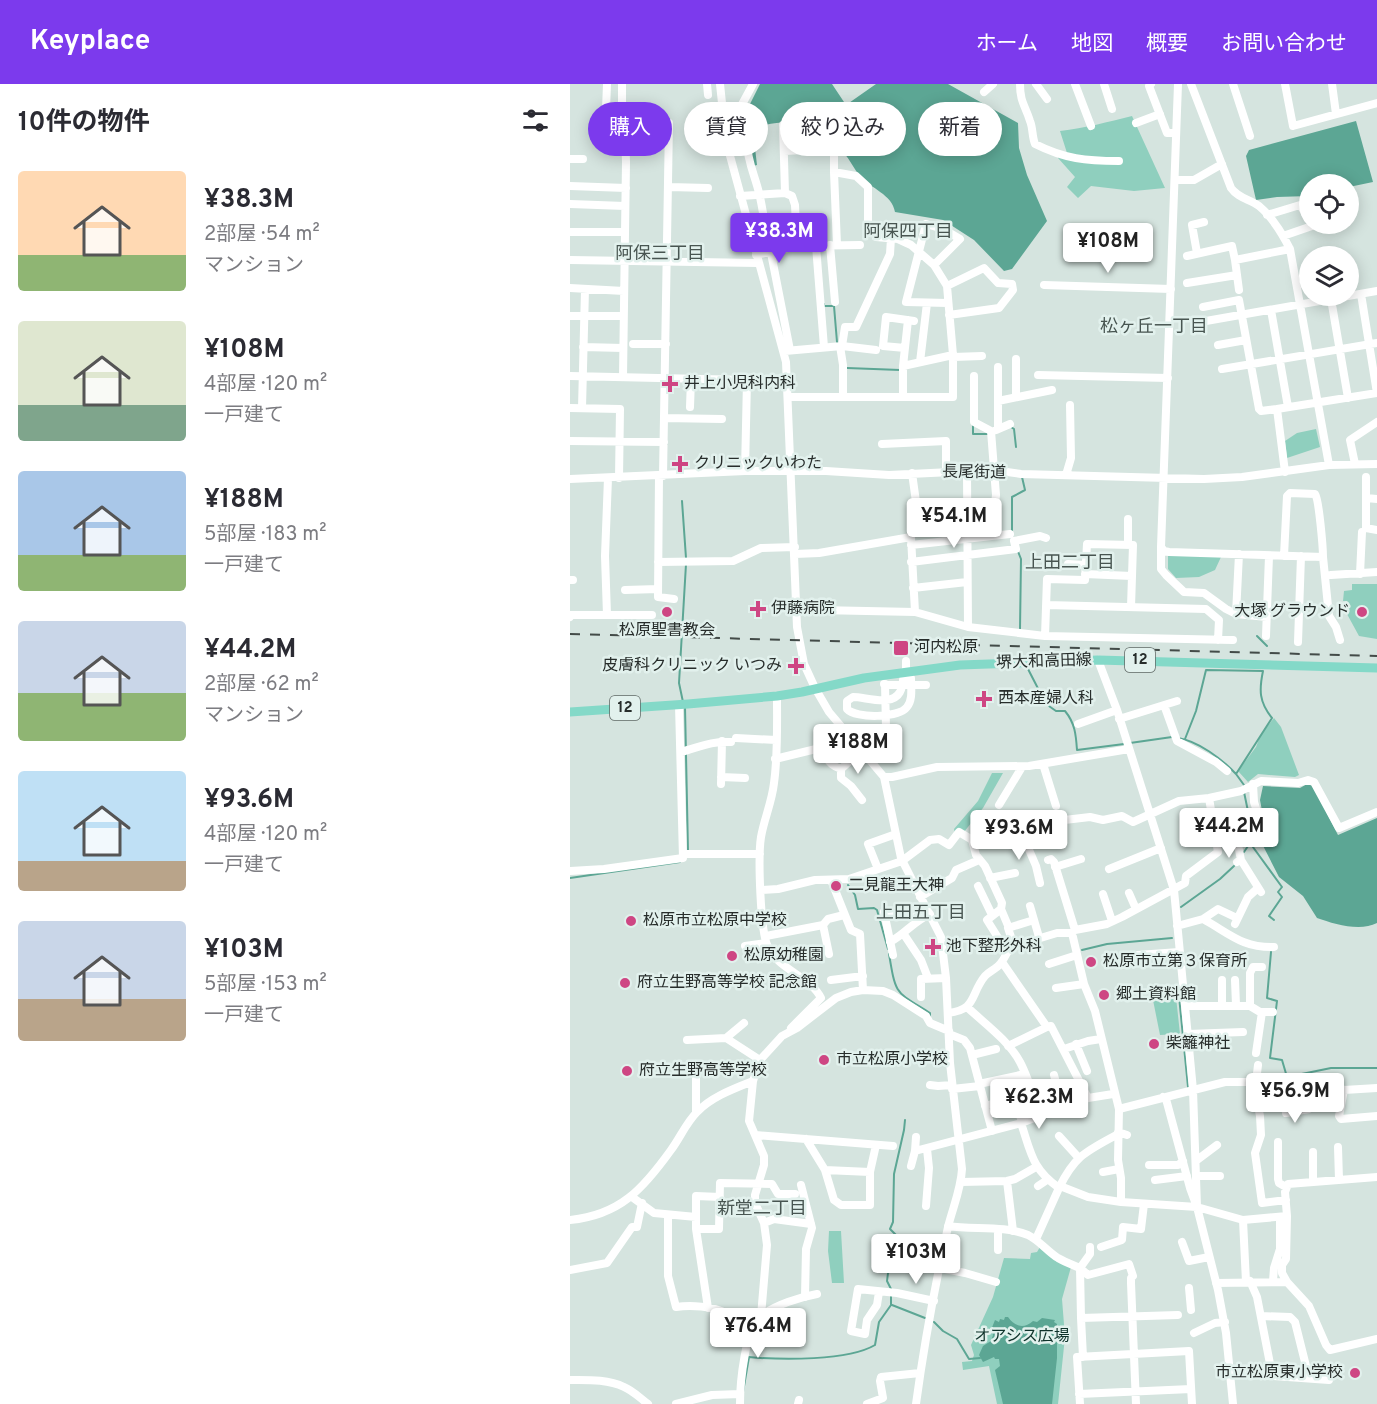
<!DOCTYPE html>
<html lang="ja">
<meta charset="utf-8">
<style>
body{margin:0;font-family:Overpass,"Noto Sans JP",sans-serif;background:#f2f2f3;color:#2b2b33;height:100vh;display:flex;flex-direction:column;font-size:22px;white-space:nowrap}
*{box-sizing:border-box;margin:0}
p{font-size:20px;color:#7c7c81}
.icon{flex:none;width:33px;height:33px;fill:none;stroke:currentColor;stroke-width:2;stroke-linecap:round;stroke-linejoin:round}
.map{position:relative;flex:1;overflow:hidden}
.panel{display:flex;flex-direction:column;background:#fff;width:570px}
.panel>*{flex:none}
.hud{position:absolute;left:18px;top:18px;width:570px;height:54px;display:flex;gap:12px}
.buttons{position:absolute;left:729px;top:90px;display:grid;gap:12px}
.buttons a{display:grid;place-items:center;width:60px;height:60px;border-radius:50%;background:#fff;box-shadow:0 3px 15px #0003;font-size:30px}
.price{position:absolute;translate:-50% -51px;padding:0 14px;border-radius:6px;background:#fff;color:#222;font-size:20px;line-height:39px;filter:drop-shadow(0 2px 3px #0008)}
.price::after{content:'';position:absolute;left:50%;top:36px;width:18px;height:14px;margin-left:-9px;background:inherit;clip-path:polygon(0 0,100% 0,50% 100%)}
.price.selected{background:#7c3aed;color:#fff}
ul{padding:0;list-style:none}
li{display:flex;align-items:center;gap:18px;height:150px;padding:0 18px}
li span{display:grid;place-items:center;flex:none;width:168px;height:120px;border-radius:6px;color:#555}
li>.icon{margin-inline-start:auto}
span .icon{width:72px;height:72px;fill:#fffc;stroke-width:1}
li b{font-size:26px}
h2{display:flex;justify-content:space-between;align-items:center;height:72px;padding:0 18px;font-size:26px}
.tag{padding:0 21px;border-radius:27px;background:#fff;box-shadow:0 3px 15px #0003;font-size:21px;line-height:54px}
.tag.selected{background:#7c3aed;color:#fff}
header{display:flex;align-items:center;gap:36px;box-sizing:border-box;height:84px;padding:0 30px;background:#7c3aed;color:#fff}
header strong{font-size:28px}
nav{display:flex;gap:33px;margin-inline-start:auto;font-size:21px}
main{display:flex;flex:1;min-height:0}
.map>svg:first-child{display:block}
.green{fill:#8fcfbe}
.water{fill:#5ca694}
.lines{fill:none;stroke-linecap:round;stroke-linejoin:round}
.stream{stroke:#5ca694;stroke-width:2}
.minor{stroke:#fff;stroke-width:8}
.major{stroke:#84d9c8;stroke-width:9}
.rail{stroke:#434b48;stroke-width:2;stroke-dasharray:10 10;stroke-linecap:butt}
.poi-dot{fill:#ce4683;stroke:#e2f1ed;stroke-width:2}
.labels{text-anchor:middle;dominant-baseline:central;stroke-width:5;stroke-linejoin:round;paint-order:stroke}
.shield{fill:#e2f1ed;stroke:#5f6865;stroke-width:1.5}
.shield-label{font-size:15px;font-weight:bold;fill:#272d2b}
.poi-label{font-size:16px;fill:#272d2b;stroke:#e2f1ed;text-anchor:start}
.street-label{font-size:16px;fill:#272d2b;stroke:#e2f1ed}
.park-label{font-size:16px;fill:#0e322a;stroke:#e2f1ed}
.neighbourhood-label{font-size:18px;fill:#485551;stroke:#e2f1ed}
</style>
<header>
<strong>Keyplace</strong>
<nav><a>ホーム</a><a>地図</a><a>概要</a><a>お問い合わせ</a></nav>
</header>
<main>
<section class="panel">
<h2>10件の物件<svg class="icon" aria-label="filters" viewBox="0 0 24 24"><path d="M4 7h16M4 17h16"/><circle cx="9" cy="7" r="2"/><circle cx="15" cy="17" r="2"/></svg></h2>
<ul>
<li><span style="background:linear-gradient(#ffd9b3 70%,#8fb573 0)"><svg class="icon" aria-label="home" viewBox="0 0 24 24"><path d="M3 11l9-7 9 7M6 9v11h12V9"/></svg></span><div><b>¥38.3M</b><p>2部屋 · 54 m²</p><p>マンション</p></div></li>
<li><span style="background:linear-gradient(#dfe7d0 70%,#7fa58c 0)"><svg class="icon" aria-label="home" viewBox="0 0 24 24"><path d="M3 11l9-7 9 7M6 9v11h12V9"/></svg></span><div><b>¥108M</b><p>4部屋 · 120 m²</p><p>一戸建て</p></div></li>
<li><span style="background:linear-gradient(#a9c7e8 70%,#8fb573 0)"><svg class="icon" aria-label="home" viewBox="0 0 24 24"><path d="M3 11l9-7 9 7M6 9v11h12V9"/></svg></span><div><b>¥188M</b><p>5部屋 · 183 m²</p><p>一戸建て</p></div></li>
<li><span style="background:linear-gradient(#c9d6e8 60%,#8fb573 0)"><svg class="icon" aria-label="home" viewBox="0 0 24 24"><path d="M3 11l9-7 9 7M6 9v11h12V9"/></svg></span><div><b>¥44.2M</b><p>2部屋 · 62 m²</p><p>マンション</p></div></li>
<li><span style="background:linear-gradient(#bfe0f5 75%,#b9a48a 0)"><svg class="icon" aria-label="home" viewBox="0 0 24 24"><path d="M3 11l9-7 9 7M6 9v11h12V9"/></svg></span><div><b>¥93.6M</b><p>4部屋 · 120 m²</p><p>一戸建て</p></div></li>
<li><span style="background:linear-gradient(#c9d6e8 65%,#b9a48a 0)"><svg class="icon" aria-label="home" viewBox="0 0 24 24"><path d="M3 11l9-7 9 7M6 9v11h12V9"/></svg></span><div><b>¥103M</b><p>5部屋 · 153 m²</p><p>一戸建て</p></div></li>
</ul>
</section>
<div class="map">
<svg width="807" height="1320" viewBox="0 0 807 1320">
<rect width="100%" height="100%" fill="#d5e4df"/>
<path class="green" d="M562 32 595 104 564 107 521 102 508 114 497 103 505 93 488 74V70L497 69 490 47C515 44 538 38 562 32Z
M746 345 750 363 717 374 715 357 727 349Z
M598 470 651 473 645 486 629 493 606 494 598 485Z
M782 500H807V555L789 552 777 530V517H773L774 507 782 506Z
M704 634 711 643 729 691 725 693 688 690 678 698 668 687 686 663 691 650Z
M422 689H433L413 724 394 748 385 749 384 745 408 717Z
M606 913 610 950 590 951 583 916Z
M259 1147H271L274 1199H262L258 1167Z
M470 1163 501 1183 492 1215 495 1253 488 1320H427L419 1282 393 1286 392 1278 402 1277 404 1271 401 1261 423 1213 434 1174 460 1175 461 1169 467 1168Z"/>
<path class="water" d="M190 0H262L276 21 306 0H378L448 39 449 64 457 91 477 137 442 185 434 187 404 156 373 136 325 128C322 110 301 105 290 92 284 85 280 76 274 69 252 42 229 33 195 41L185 64 187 81 183 82 179 61 182 33 180 20Z
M786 37 803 98 779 103 778 100H740L739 112 707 113 686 116 676 72 679 66Z
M737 700 743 702 768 751 807 734V839C790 848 764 840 747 834L733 812 709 793 685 746 695 743 690 716 693 702 730 704Z
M435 1233H438C445 1243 454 1245 463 1237L467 1238 472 1234 485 1236 484 1238 487 1240V1274L482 1320H433L425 1286 430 1282 429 1275H425L424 1273 413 1278 409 1271 413 1262 421 1257 423 1251 421 1246 425 1236 429 1238 430 1235 434 1236Z"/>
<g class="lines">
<path class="stream" d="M254 220V222H264L267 258
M277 284 330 286
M403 342V350H418
M441 343 444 345 446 363
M112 417 116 474
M442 449V413L455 406 452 393
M447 465 451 475 450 545
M687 552 697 562
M458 585 476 620 486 627H495C505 639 506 651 507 666L554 660
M113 618 109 599 116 480
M115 623 118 767
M608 654C628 657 652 675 666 690
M615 655 626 627 636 586 693 587C689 606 689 618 702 634L666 690 674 701
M560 659 602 653
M674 708 680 737 676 742 680 759 674 768
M680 759 712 803 708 808 712 813 699 832 704 836
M0 794 110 778
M278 801 285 811 288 825 304 824 307 826 318 865
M611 823 650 795 664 782
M512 866 537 860 602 854
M701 868 697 914 707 917 700 974 712 976 717 993 761 984H807
M319 870C326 912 325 907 360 929V933
M609 912 618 1003
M322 1221 355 1234
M364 1238 373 1247 387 1255 399 1275 410 1274
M173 1308 179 1273C211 1276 278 1277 305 1261L309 1238 321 1221V1205L317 1197 318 1189 329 1177 333 1163 332 1157 320 1145 323 1138 324 1090 334 1046 335 1036"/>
<path class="minor" d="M52 0V45L55 52 56 78 53 293
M137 0 138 11
M150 0 156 57 216 278 227 543 234 580 245 604 259 628 314 693 331 774 371 853 376 894 380 979 392 1085C391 1105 383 1123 378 1143 365 1201 354 1261 346 1320
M450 0C450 18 455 21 460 37 463 44 462 53 465 60 495 75 516 77 549 77
M466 0 477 15
M505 0 521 42
M534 0 542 25
M581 0 579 2 597 49H606
M608 0 591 463 594 467 599 468 753 473 759 532 766 543 770 556
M621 0 661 104C668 114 679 115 689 122 701 132 713 151 720 165L759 381
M663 0 680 52
M715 0 723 42 807 19
M762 0 766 30
M414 8 423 0
M173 20C186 32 176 45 177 59 177 76 185 92 189 109 194 128 195 149 200 168
M152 26 170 24 183 0
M566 39 590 30
M213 41 215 109
M35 51 37 0
M214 67 235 66
M0 75H13
M264 88V63
M605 96H624L652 80
M0 102 56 104
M99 103 138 104
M170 112 215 109 222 112 225 121 227 162
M0 120 55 122
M697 131 730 121 740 137
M0 148H54
M713 152 742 142 741 140
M260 161 265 218
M267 161 264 88 286 92 298 103V138
M246 162 254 263
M201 169 220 266
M627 169 622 141 634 138
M186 171 227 162 290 161
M617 172 662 162 665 176 720 165
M0 176 188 179
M665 176 669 206
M364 181 390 155 373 145 356 140 336 218 378 219
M617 199 667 191
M474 201 601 205
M377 202 414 184 428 199 442 200 443 206 429 224 379 231
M0 204 54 207
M761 215 778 314
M633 223 669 216 689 325 691 327 707 325
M701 226 718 323
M0 232H53
M636 237 807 207
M63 260H96
M648 261 676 256
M270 262 273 281V313
M272 262 275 243H286L320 170 321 154
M13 263 53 264
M335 264 313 262 316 233 344 237
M215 267 272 262 306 266
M383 273 412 272
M446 275V313
M350 278 357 219
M333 282 383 271
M428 283V345
M652 285 807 259
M468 291 598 294
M0 292 177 296 175 387
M404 292V338L421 347 426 411 424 427
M219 313H383V271L377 202 364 181 341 161 328 155 306 153
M333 313V282L338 236
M428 317 482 306
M120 323 121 295
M0 324 50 325 49 394
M12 324 15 205
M94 334 152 335
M426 346 440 340
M0 357 94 358
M312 360 376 357V388
M785 380 780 356 807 338
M397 387 398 543
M715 388 707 325 807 309 791 210
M342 389 347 425 341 453 345 528
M496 391 501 374 500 321
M89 392 88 513 104 515
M93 392 99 39
M796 393V444L807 446
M0 395 175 387H256L319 391 423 386 451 390 634 395 672 393 759 381 807 380
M796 414 807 415
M341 461 440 450
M558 461V435
M591 463V485L596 491 614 508 634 509 656 525 666 530 697 533
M225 470 249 469 341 453
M714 472 717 412 720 409 745 410C749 415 753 464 753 473
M88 478 163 477 191 464 225 463
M341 478 446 465 444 457 470 452 476 454
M498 480 515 481
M515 490 562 492
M790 490 792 448
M761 491 807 488
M0 496H3
M343 504 397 498
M55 506 88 505
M476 521 636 525 649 536 648 556
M226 527 248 526 345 528 398 543 475 552 663 556
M666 530 669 470
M37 531 35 472 38 394
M0 533 1 531H82
M475 552 477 495 515 496 517 460 563 461 561 523
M696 552 699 472
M728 558 731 472
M528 576 547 626 604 806 623 1006 627 1123
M336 577V594
M334 588 341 594C341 604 343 616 337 623 329 634 286 635 277 625V617L283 613C296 613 322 623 330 608 333 603 333 595 334 588Z
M314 600H315L316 644
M315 601H356
M207 612C207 640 208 671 204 699 202 718 194 735 191 753 188 772 190 848 198 863 209 886 241 893 251 914L221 944
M594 621 607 657 646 678 657 687
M549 635 607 617
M508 640 547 626
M166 654 206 656
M291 667 271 685V694L281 702 292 716
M111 668C130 663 140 657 161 658
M205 675 246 665C258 671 256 680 271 685
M473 680 486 722
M151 693 175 694
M314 693H322L367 683 459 682 559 665
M151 700 152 657
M683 700 684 718 691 740
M429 721 452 683
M451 747 466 782 470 799
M402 756 406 771 415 782 432 819 431 825 439 844
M113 770H190
M478 776 481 775 484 778 505 846
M671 776 691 808
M667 778 671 776 668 761
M485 783 511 775
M308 785 298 760 326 750
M539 785 591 764
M0 787 34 785 113 774 109 621
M420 794 445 789
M261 796 281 846 290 850 293 906
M408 802 422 831
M191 806 208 805 245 796 279 795 332 777 360 756 369 755 379 761 389 748 404 757 415 756 486 737 520 733 533 736 552 732 563 738 609 717 639 714 671 707 691 697 728 699 738 696 744 698 769 744 807 728
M559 809 566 825
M533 810 542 837
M350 813 382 794 386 786 409 776
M460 822 469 853
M431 825 417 836 437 868
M314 828 323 871
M314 834 340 828 354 821
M633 835 648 825 667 834
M665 840 678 813 688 804
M253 841 259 870
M607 842 633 835C659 849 672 864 704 863
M333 849 351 876 358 894
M502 849 514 900 525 927 549 1025 548 1076 551 1094V1118
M196 852 253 841 258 835 274 831
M320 858C335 850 344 837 360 830
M175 862 196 859
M444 862 438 844 464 836
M554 872 609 868
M432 878 477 943 481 942 518 1014
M479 880 507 871
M261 896 293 892
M652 896V922
M665 896 666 921
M486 904 514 900
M351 913V895L376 894
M615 922H680L690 928H703
M680 922V889L683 883H692
M397 923C415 940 438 956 450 978 459 995 464 1014 470 1032
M378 929C407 926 400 910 415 892 420 887 426 885 430 880 436 874 436 866 444 862L487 849H502L505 846 537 840 552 833 615 799 616 792 648 768 639 714
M379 950 394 956 400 964 422 1047
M618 950 673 948
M156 954 174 939
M117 956 156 954 190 976
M506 960 517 987
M438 962 477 943
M494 965 518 957 531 955
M686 969 692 928
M402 971 426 965
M688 981 685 1006 690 1032 691 1051 685 1069 692 1119 716 1116
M126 988V1028
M484 991 493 1023
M409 1000 455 990
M713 1000 716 1029 739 1025 738 1003
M360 1001 368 1002 382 1001
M382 1005 410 1002
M774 1006 769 1032 771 1035 807 1032
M593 1013 596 1015 620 1104 627 1123 648 1206 656 1249 663 1320
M446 1019 452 1038
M415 1022 443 1014
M549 1025 655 998H708L720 1003H767L774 1006 807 1004
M451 1039C461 1069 462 1085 489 1104L466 1155
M548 1048 557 1051
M186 1051 323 1062
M489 1052 508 1073
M236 1055 255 1086 264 1116 271 1121H300V1088L306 1061
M708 1058V1095L709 1099 716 1103
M768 1063 769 1096
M345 1067 451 1039 518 1014 543 1010
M743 1068V1098
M627 1076 647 1061
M579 1081H608L613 1077
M341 1082 345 1067 346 1053
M255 1086 300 1088
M533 1088 549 1085
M627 1092H650
M807 1093 718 1100 715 1108 717 1132 716 1175 712 1181V1189L717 1198 739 1222 756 1261 760 1266 807 1255
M585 1096 617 1092
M437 1097 443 1147
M391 1098 437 1097 445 1095 466 1083
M231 1101 242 1144 236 1165 235 1213
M468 1102 477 1096
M490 1102 518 1113 551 1118 627 1123 673 1136 717 1132
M489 1104C505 1071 517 1067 548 1050
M62 1113 84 1129 126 1133
M356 1122 359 1084 357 1065
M98 1131V1192L106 1223C120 1221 143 1222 156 1229 166 1234 171 1238 182 1242
M0 1136C50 1131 73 1105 101 1066 110 1054 116 1039 127 1028 141 1013 163 1005 183 997
M673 1136 676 1198
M194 1139 204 1135 241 1140
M378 1142C404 1146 433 1141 458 1151 470 1157 477 1167 488 1174 495 1178 503 1181 510 1184L511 1234 608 1231
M126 1145H149L150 1099 202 1100 208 1110H225
M612 1158 619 1177 639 1173
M520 1163V1170L510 1184 518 1191 559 1180 563 1192 561 1194V1199L566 1320
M531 1163 552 1156 553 1143 571 1145 574 1120
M428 1166V1145
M370 1184 395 1189 426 1198
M0 1186 37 1179 62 1143H67L72 1119
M680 1197 687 1213 702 1290
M703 1197 704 1184 710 1165V1133
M646 1199 717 1198
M619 1204 621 1226
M309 1208 307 1221 297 1236 295 1250 281 1247 288 1205 327 1209 364 1217
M138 1224 126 1145V1112L150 1113
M191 1232 197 1161 194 1139 185 1119V1111L194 1081V1072L179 1037 183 997 190 976 212 952 227 944 266 914 281 908 293 906 313 907 323 911 356 932 360 939 379 947
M691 1232 720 1233 725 1238 739 1294
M511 1234 513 1273
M624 1249 645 1239 655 1238
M661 1289 759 1296
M0 1296C17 1296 38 1295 54 1303 62 1306 70 1314 78 1320
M509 1310 621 1305
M106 1320 142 1311 170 1310
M170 1320C170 1300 175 1243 191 1232 205 1221 230 1213 247 1210
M228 1320 229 1316
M297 1320 313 1314 310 1297 311 1293 350 1289
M510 1320 507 1273 619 1267 622 1320"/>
<path class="major" d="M0 628 118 620 207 612 232 608 294 594 390 581 528 576 807 584"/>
<path class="rail" d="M0 550 807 572"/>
</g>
<g class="poi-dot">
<path d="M97 291h6v6h6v6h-6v6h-6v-6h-6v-6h6z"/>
<path d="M107 371h6v6h6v6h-6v6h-6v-6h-6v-6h6z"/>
<path d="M185 516h6v6h6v6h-6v6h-6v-6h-6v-6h6z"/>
<circle cx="97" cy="528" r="6"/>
<circle cx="792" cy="528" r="6"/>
<rect x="323" y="556" width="16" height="16" rx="3"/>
<path d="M223 573h6v6h6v6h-6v6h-6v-6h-6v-6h6z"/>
<path d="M411 606h6v6h6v6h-6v6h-6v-6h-6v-6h6z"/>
<circle cx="266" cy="802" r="6"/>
<circle cx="61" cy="837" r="6"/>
<path d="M360 854h6v6h6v6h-6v6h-6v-6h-6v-6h6z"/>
<circle cx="162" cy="872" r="6"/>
<circle cx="521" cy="878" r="6"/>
<circle cx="55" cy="899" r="6"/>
<circle cx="534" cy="911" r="6"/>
<circle cx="584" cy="960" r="6"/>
<circle cx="254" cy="976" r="6"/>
<circle cx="57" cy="987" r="6"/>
<circle cx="785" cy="1289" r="6"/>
</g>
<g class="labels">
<g class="shield">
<rect x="555" y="564" width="30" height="24" rx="4.5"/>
<rect x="40" y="612" width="30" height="24" rx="4.5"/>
</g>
<g class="shield-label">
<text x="570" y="576">12</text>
<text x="55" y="624">12</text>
</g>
<g class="poi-label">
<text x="114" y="300">井上小児科内科</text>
<text x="124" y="380">クリニックいわた</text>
<text x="201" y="525">伊藤病院</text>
<text x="780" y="528" text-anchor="end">大塚 グラウンド</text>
<text x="97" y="547" text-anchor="middle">松原聖書教会</text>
<text x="344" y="564">河内松原</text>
<text x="212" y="582" text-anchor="end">皮膚科クリニック いつみ</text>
<text x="428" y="615">西本産婦人科</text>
<text x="278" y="802">二見龍王大神</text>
<text x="73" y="837">松原市立松原中学校</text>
<text x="376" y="863">池下整形外科</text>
<text x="174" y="872">松原幼稚園</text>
<text x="533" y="878">松原市立第３保育所</text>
<text x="67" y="899">府立生野高等学校 記念館</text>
<text x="546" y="911">郷土資料館</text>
<text x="596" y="960">柴籬神社</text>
<text x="266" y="976">市立松原小学校</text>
<text x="69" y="987">府立生野高等学校</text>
<text x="773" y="1289" text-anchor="end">市立松原東小学校</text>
</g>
<g class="street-label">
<text transform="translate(404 389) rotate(1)">長尾街道</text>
<text transform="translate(474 578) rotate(-2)">堺大和高田線</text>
</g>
<g class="park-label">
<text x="452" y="1253">オアシス広場</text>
</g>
<g class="neighbourhood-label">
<text x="338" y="148">阿保四丁目</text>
<text x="90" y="170">阿保三丁目</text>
<text x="584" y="243">松ヶ丘一丁目</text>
<text x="500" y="479">上田二丁目</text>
<text x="351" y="829">上田五丁目</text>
<text x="192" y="1125">新堂二丁目</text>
</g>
</g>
</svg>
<div class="buttons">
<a><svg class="icon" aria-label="locate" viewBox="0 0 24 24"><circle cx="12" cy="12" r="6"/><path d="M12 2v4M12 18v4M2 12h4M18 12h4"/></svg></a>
<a><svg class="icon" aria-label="layers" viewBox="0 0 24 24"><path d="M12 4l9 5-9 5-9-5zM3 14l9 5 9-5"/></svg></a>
</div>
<b class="price selected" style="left:209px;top:180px">¥38.3M</b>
<b class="price" style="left:538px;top:190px">¥108M</b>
<b class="price" style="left:384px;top:465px">¥54.1M</b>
<b class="price" style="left:288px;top:691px">¥188M</b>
<b class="price" style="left:659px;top:775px">¥44.2M</b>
<b class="price" style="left:449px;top:777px">¥93.6M</b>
<b class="price" style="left:725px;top:1040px">¥56.9M</b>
<b class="price" style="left:469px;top:1046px">¥62.3M</b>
<b class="price" style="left:346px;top:1201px">¥103M</b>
<b class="price" style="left:188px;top:1275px">¥76.4M</b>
<div class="hud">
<a class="tag selected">購入</a>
<a class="tag">賃貸</a>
<a class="tag">絞り込み</a>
<a class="tag">新着</a>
</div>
</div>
</main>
